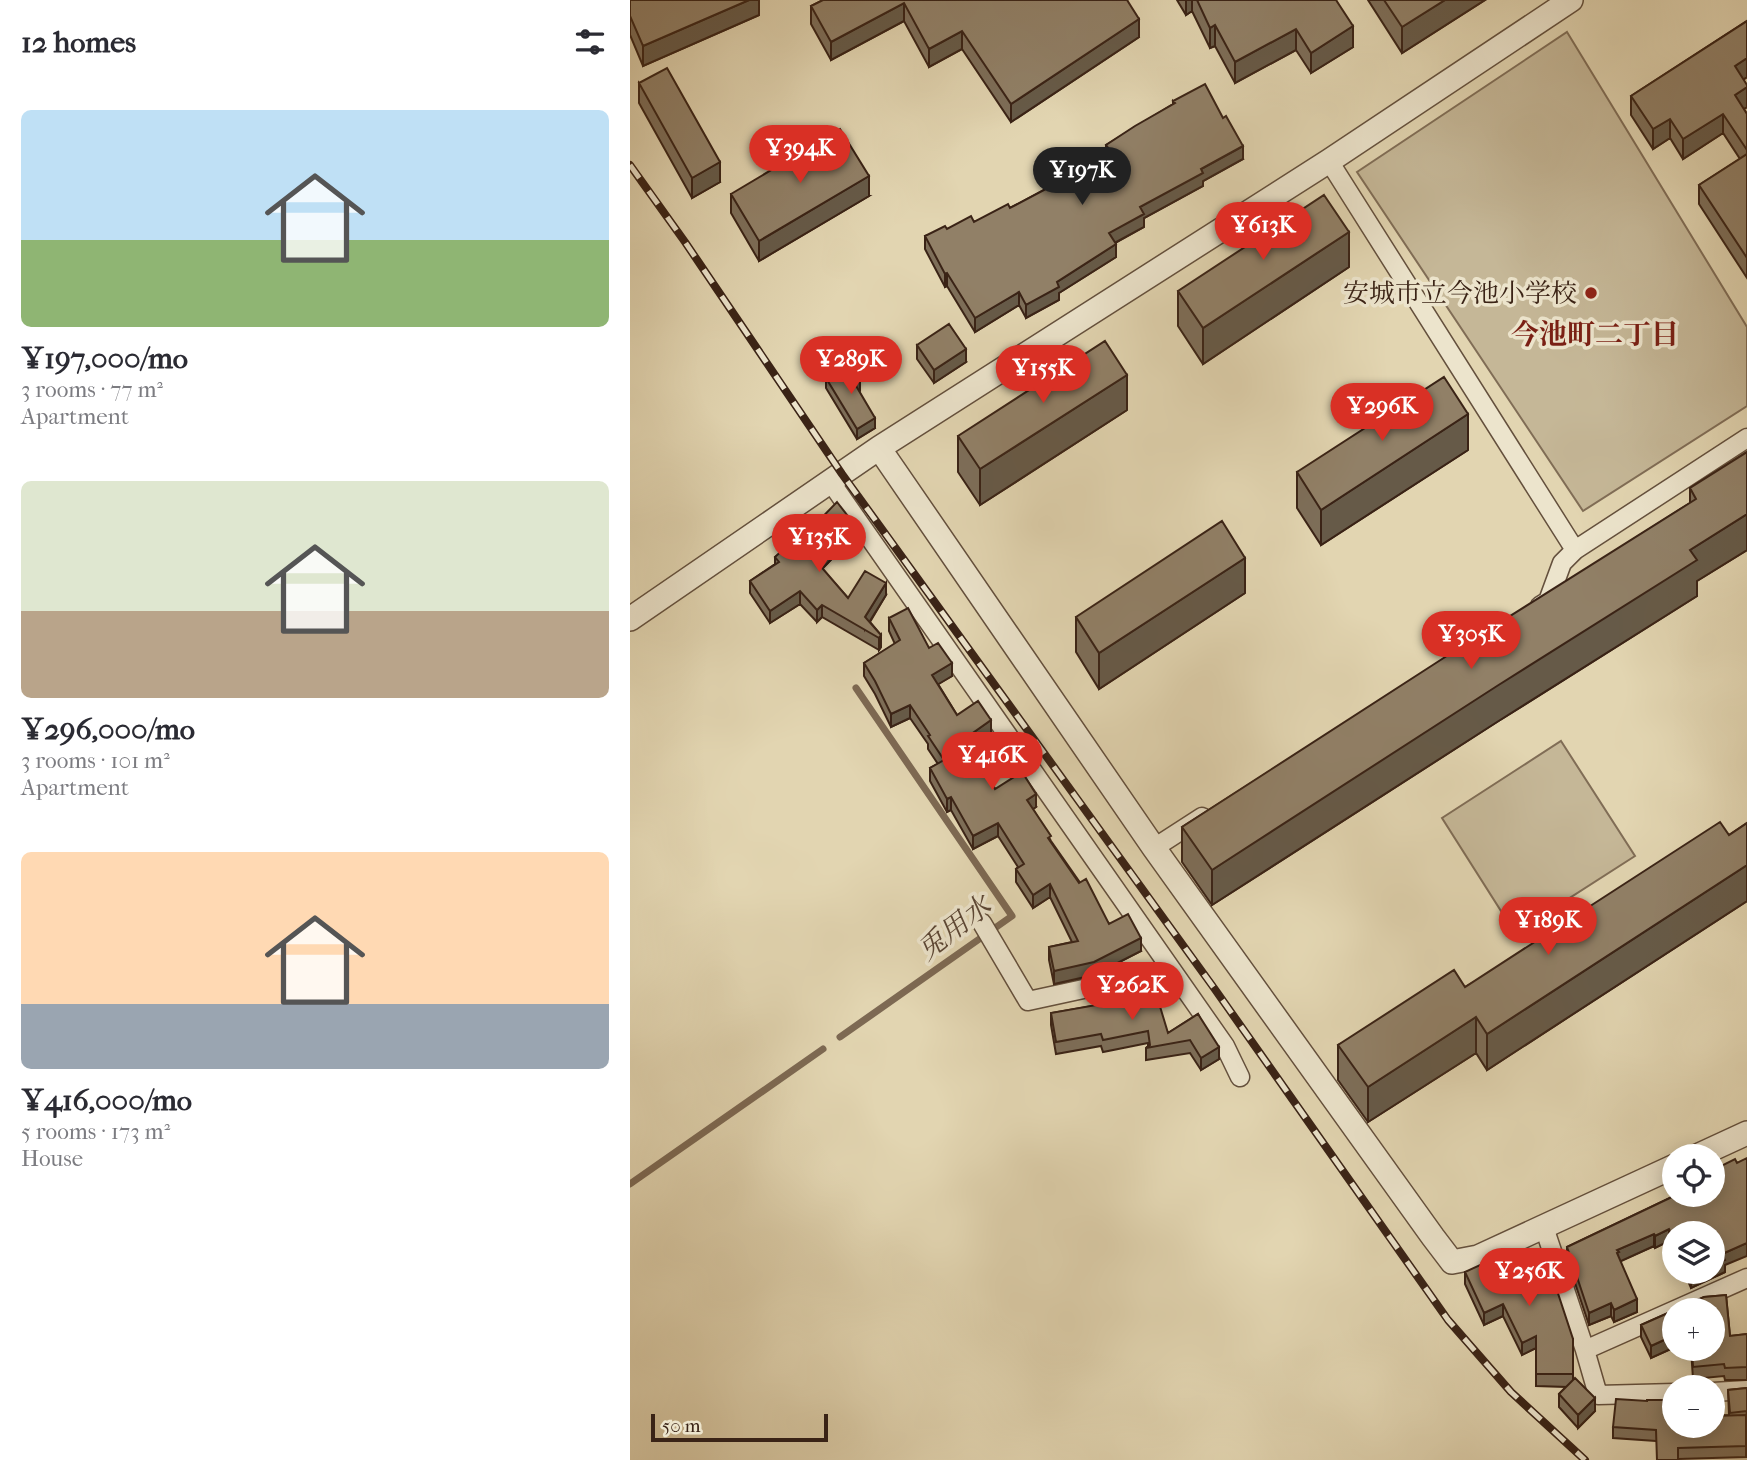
<!DOCTYPE html>
<meta charset="utf-8">
<style>
body{margin:0;font-family:"IM FELL French Canon","Noto Serif JP",serif;background:#f7f7f7;color:#2b2b33;height:100vh;display:flex;flex-direction:column;font-size:26px;white-space:nowrap}
*{box-sizing:border-box;margin:0}
p{font-size:23px;color:#7c7c81}
.icon{flex:none;width:38px;height:38px;fill:none;stroke:currentColor;stroke-width:2;stroke-linecap:round;stroke-linejoin:round}
.map{position:relative;flex:1;overflow:hidden}
.sheet{display:flex;flex-direction:column;background:#fff;width:630px}
.sheet>*{flex:none}
.buttons{position:absolute;left:1032px;top:1144px;display:grid;gap:14px}
.buttons a{display:grid;place-items:center;width:63px;height:63px;border-radius:50%;background:#fff;box-shadow:0 4px 18px #0003;font-size:35px}
.scale{position:absolute;left:21px;bottom:18px;width:177px;box-sizing:border-box;padding-left:7px;border:4px solid #3a2316;border-top:0;font-size:19px;line-height:24px;white-space:nowrap;color:#3a2316;-webkit-text-stroke:5px #ece4cc;paint-order:stroke}
.price{position:absolute;translate:-50% -60px;padding:0 16px;border-radius:24px;background:#d93025;color:#fff;font-size:23px;line-height:46px;filter:drop-shadow(0 2px 4px #0008)}
.price::after{content:'';position:absolute;left:50%;top:42px;width:21px;height:16px;margin-left:-10px;background:inherit;clip-path:polygon(0 0,100% 0,50% 100%)}
.price.selected{background:#222;color:#fff}
ul{padding:0;list-style:none}
li{display:grid;align-content:center;gap:14px;height:371px;padding:0 21px}
li span{display:grid;place-items:center;height:217px;border-radius:10px;color:#555}
li>.icon{margin-inline-start:auto}
span .icon{width:126px;height:126px;fill:#fffc;stroke-width:1}
li b{font-size:30px}
h2{display:flex;justify-content:space-between;align-items:center;height:84px;padding:0 21px;font-size:30px}
main{display:flex;flex:1;min-height:0}
.map>svg:first-child{display:block}
.green{fill:#c5b797;stroke:#806d56;stroke-width:2}
.lines{fill:none;stroke-linecap:round;stroke-linejoin:round}
.stream{stroke:#7d6953;stroke-width:7}
.minor-casing{stroke:#64503d;stroke-width:21}
.tertiary-casing{stroke:#64503d;stroke-width:26}
.minor{stroke:#ece4cc;stroke-width:18}
.tertiary{stroke:#ece4cc;stroke-width:23}
.rail-casing{stroke:#3a2316;stroke-width:8}
.rail{stroke:#ece4cc;stroke-width:5;stroke-dasharray:16;stroke-linecap:butt}
.wall{fill:#7d6e59;stroke:#3a2316;stroke-width:2}
.shaded-wall{fill:#665a48;stroke:#3a2316;stroke-width:2}
.building{fill:#918067;stroke:#3a2316;stroke-width:2}
.poi-dot{fill:#8f2418;stroke:#ece4cc;stroke-width:2.5}
.labels{text-anchor:middle;dominant-baseline:central;stroke-width:7;stroke-linejoin:round;paint-order:stroke}
.poi-label{font-size:26px;fill:#3a2316;stroke:#ece4cc;text-anchor:end}
.neighbourhood-label{font-size:28px;font-weight:bold;fill:#7a1f14;stroke:#ece4cc}
.water-label{font-size:28px;font-style:italic;fill:#5b4635;stroke:#ece4cc}
</style>
<main>
<section class="sheet">
<h2>12 homes<svg class="icon" aria-label="filters" viewBox="0 0 24 24"><path d="M4 7h16M4 17h16"/><circle cx="9" cy="7" r="2"/><circle cx="15" cy="17" r="2"/></svg></h2>
<ul>
<li><span style="background:linear-gradient(#bfe0f5 60%,#8fb573 0)"><svg class="icon" aria-label="home" viewBox="0 0 24 24"><path d="M3 11l9-7 9 7M6 9v11h12V9"/></svg></span><div><b>¥197,000/mo</b><p>3 rooms · 77 m²</p><p>Apartment</p></div></li>
<li><span style="background:linear-gradient(#dfe7d0 60%,#b9a48a 0)"><svg class="icon" aria-label="home" viewBox="0 0 24 24"><path d="M3 11l9-7 9 7M6 9v11h12V9"/></svg></span><div><b>¥296,000/mo</b><p>3 rooms · 101 m²</p><p>Apartment</p></div></li>
<li><span style="background:linear-gradient(#ffd9b3 70%,#9aa5b1 0)"><svg class="icon" aria-label="home" viewBox="0 0 24 24"><path d="M3 11l9-7 9 7M6 9v11h12V9"/></svg></span><div><b>¥416,000/mo</b><p>5 rooms · 173 m²</p><p>House</p></div></li>
</ul>
</section>
<div class="map">
<svg width="1117" height="1460" viewBox="0 0 1117 1460">
<rect width="100%" height="100%" fill="#e2d5b1"/>
<filter id="stains"><feTurbulence type="fractalNoise" baseFrequency=".00286" numOctaves="4"/><feColorMatrix values="0 0 0 0 .2 0 0 0 0 .09 0 0 0 0 .02 0 0 0 .5 -.17"/></filter>
<radialGradient id="worn" r=".72"><stop offset=".6" stop-color="#630" stop-opacity="0"/><stop offset="1" stop-color="#630" stop-opacity=".3"/></radialGradient>
<path class="green" d="M937 32 1117 327V406L953 511 727 172Z
M931 741 1005 856 885 933 812 818Z"/>
<g class="lines">
<path class="stream" d="M210 1037 382 916 226 688
M0 1184 193 1049"/>
<defs>
<path id="minor" d="M699 161 945 550
M200 481 595 1046 610 1077
M910 606 918 601 932 563 945 550 1117 438
M524 848 572 817
M352 923 398 1001 541 970
M914 1227 955 1350
M1083 1392 1117 1390
M1045 1393 968 1395 955 1350 1117 1278"/>
<path id="tertiary" d="M249 448 524 848 803 1237 822 1262 848 1257 1045 1166
M0 619 249 448 699 161 941 0
M1065 1157 1117 1133"/>
</defs>
<use href="#minor" class="minor-casing"/>
<use href="#tertiary" class="tertiary-casing"/>
<use href="#minor" class="minor"/>
<use href="#tertiary" class="tertiary"/>
<defs>
<path id="rail" d="M0 165 55 242 212 474 584 988 818 1320 881 1392 955 1460"/>
</defs>
<use href="#rail" class="rail-casing"/>
<use href="#rail" class="rail"/>
</g>
<path class="wall" d="M0 0H129V15L13 66 0 35Z
M193 0H497L509 37 381 122 332 49 299 67 274 21 201 60 181 24V6Z
M547 0H706L723 47 681 73 666 50 605 83 585 46 580 48 562 11 556 15Z
M738 0H855L772 53Z
M1117 21V77L1113 80 1117 85V107L1114 109 1117 114V278L1069 204V185L1110 159 1093 133 1053 159 1040 138 1023 149 1001 115V96Z
M9 83 90 182 62 198 9 103Z
M543 101 613 159 573 181V186L514 218V227L485 243 486 257 429 293V300L396 318 389 305 345 332 317 286 315 287 295 249V236L344 222 380 208 444 174V169L476 151V145L543 104Z
M101 194 239 196 129 261 101 213Z
M719 267 573 364 548 326V291Z
M287 345 336 362 304 383 287 359Z
M196 378 230 391H229L245 428 227 439 196 388Z
M497 410 350 505 328 472V436Z
M838 450 691 545 667 508V472Z
M1117 452V550L1067 581V596L867 722 582 905 552 862V827L1060 503V488Z
M175 535 224 536 192 569 218 598 256 595 240 622 251 635V647L249 650 192 617 187 622 170 604 140 623 120 593V581L145 564V557Z
M615 593 469 689 446 652V617Z
M259 618 299 648 322 676 308 684 327 715 361 733 342 747 365 789 406 807 403 809 421 841 479 924 511 951 464 975 424 984 419 960V947L442 942 420 897 403 908 386 882V869L388 867 368 836 343 849 321 810 317 812 300 781V768L308 764 298 749V744L280 718 261 727 245 694 234 676V663L265 644 259 631Z
M1117 823V901L857 1070 846 1053 738 1122 708 1080V1045L835 987 1099 835Z
M503 986 538 1033 568 1014 589 1059 571 1070 560 1053 516 1060V1048L518 1046V1043L473 1052 471 1046 426 1054 421 1025V1013L503 999Z
M1042 1193 1095 1265V1272L1061 1288 1054 1272H1083L1045 1234V1253L1039 1241 1025 1248 1024 1246 990 1261 1007 1312 984 1322 981 1316 959 1325 937 1259V1247L1042 1197Z
M866 1271 943 1339V1380L965 1411 948 1428 929 1407V1394L936 1387 906 1386V1348L892 1355 873 1316 854 1325 835 1284V1272Z
M1096 1295 1100 1336 1117 1334V1380H1095L1094 1376 1063 1379 1061 1349H1083V1311H1045V1347L1021 1358 1011 1337V1325L1074 1297Z
M1117 1388 1116 1457 1048 1459 1026 1441 983 1438V1427L1043 1417 1099 1415 1098 1390Z"/>
<path class="shaded-wall" d="M119 0H129V15L13 66V46Z
M556 0H562V11L556 15Z
M815 0H855L772 53V27Z
M274 3V21L201 60V42Z
M509 19V37L381 122V104Z
M585 25V46L580 48V28Z
M723 26V47L681 73V53Z
M666 29V50L605 83V62Z
M332 31V49L299 67V49Z
M1117 58V77L1105 85V66Z
M1117 87V107L1105 114V95Z
M1093 114V133L1053 159V139Z
M1040 119V138L1023 149V129Z
M613 146V159L573 181V186L514 218V227L479 246V233L510 207 571 169Z
M90 162V182L62 198V178Z
M239 176V196L129 261V241Z
M719 232V267L573 364V328Z
M486 244V257L429 293V300L396 318V305L427 282Z
M317 273V286L315 287V274Z
M389 292V305L345 332V318Z
M336 349V362L304 383V370Z
M497 375V410L350 505V469Z
M230 381V391L225 394V384Z
M838 414V450L691 545V510Z
M245 418V428L227 439V429Z
M1117 514V550L1067 581V596L867 722 582 905V870L1060 550Z
M224 524V536L187 574V562Z
M615 558V593L469 689V653Z
M256 583V595L235 629V617Z
M170 591V604L140 623V611Z
M192 605V617L187 622V610Z
M251 635V647L249 650V638Z
M322 663V676L302 688V675Z
M280 705V718L261 727V714Z
M361 720V733L337 750V737Z
M406 794V807L397 813V800Z
M321 797V810L317 812V799Z
M368 823V836L343 849V836Z
M1117 865V901L857 1070V1034Z
M420 884V897L403 908V895Z
M511 938V951L464 975 424 984V971Z
M846 1017V1053L738 1122V1087Z
M589 1047V1059L571 1070V1058Z
M1039 1229V1241L1025 1248V1236Z
M1024 1234V1246L989 1262 987 1253V1250Z
M1117 1243V1256L1095 1265V1272L1061 1288V1276L1069 1272H1083V1265L1092 1254Z
M1007 1299V1312L984 1322V1310Z
M981 1303V1316L959 1325V1313Z
M873 1304V1316L854 1325V1313Z
M1045 1335V1347L1021 1358V1346Z
M906 1336V1348L892 1355V1343Z
M965 1398V1411L948 1428V1415Z"/>
<path class="building" d="M0 0H119L13 46 0 16Z
M193 0H497L509 19 381 104 332 31 299 49 274 3 201 42 181 6Z
M567 0H706L723 26 681 53 666 29 605 62 585 25 580 28Z
M754 0H815L772 27Z
M1117 21V58L1105 66 1117 85V87L1105 95 1117 114V150L1093 114 1053 139 1040 119 1023 129 1001 96Z
M37 68 90 162 62 178 9 83Z
M575 84 593 118 596 116 613 146 571 169 573 173 510 207 514 214 479 233 486 244 427 282 429 287 396 305 389 292 345 318 317 273 315 274 295 236 315 226 317 229 341 216 344 222 378 204 380 208 446 173 444 169 479 149 476 145 505 126 545 103 543 101Z
M210 129 239 176 129 241 101 194Z
M1117 154V258L1069 185Z
M694 195 719 232 573 328 548 291Z
M319 324 336 349 304 370 287 345Z
M475 341 497 375 350 469 328 436Z
M221 363 230 381 225 384 245 418 227 429 196 378Z
M814 377 838 414 691 510 667 472Z
M1117 452V514L1060 550 1067 560 867 686 582 870 552 827 826 650 1066 499 1060 488Z
M207 502 224 524 187 562 218 598 235 571 256 583 235 617 251 635 249 638 192 605 187 610 170 591 140 611 120 581 149 562 145 557 172 532 175 535Z
M592 521 615 558 469 653 446 617Z
M278 608 299 648 308 643 322 663 302 675 327 715 348 701 361 720 337 737 365 789 392 772 406 794 397 800 421 836 418 838 449 883 456 879 479 924 498 914 511 938 464 962 424 971 419 947 448 941 420 884 403 895 386 869 394 864 368 823 343 836 321 797 317 799 300 768 314 760 298 736 300 735 280 705 261 714 245 681 234 663 270 640 259 618Z
M1090 822 1099 835 1117 823V865L857 1034 846 1017 738 1087 708 1045 824 970 835 987Z
M522 980 538 1033 568 1014 589 1047 571 1058 560 1040 516 1048 520 1045 518 1031 473 1040 471 1034 426 1042 421 1013 506 998 503 986Z
M1117 1158V1243L1092 1254 1095 1260 1083 1265V1234H1045V1240L1039 1229 1025 1236 1024 1234 987 1250 989 1252 987 1253 1007 1299 984 1310 981 1303 959 1313 937 1247 1044 1196 1042 1193 1045 1192V1195H1083V1170L1105 1159 1107 1163Z
M910 1250 914 1258 916 1257 943 1339V1374H906V1336L892 1343 873 1304 854 1313 835 1272 861 1260 866 1271Z
M1060 1272H1069L1061 1276Z
M1096 1295 1100 1336 1117 1334V1367L1095 1368 1094 1364 1063 1367 1062 1349H1083V1311H1045V1335L1021 1346 1011 1325 1074 1297Z
M945 1378 965 1398 948 1415 929 1394Z
M1117 1388V1411L1100 1413 1098 1390Z
M986 1399 1017 1401V1400H1043V1417H1045V1426H1083V1416L1116 1415V1446L1048 1448V1460H1027L1026 1430 983 1427Z"/>
<circle class="poi-dot" cx="961" cy="293" r="7"/>
<g class="labels">
<g class="poi-label">
<text x="947" y="293">安城市立今池小学校</text>
</g>
<g class="neighbourhood-label">
<text x="965" y="334">今池町二丁目</text>
</g>
<g class="water-label">
<text transform="translate(324 928) rotate(-38)">兎用水</text>
</g>
</g>
<rect width="100%" height="100%" filter="url(#stains)"/>
<rect width="100%" height="100%" fill="url(#worn)"/>
</svg>
<div class="buttons">
<a><svg class="icon" aria-label="locate" viewBox="0 0 24 24"><circle cx="12" cy="12" r="6"/><path d="M12 2v4M12 18v4M2 12h4M18 12h4"/></svg></a>
<a><svg class="icon" aria-label="layers" viewBox="0 0 24 24"><path d="M12 4l9 5-9 5-9-5zM3 14l9 5 9-5"/></svg></a>
<a>+</a>
<a>−</a>
</div>
<div class="scale">50 m</div>
<b class="price" style="left:170px;top:185px">¥394K</b>
<b class="price selected" style="left:452px;top:207px">¥197K</b>
<b class="price" style="left:633px;top:262px">¥613K</b>
<b class="price" style="left:221px;top:396px">¥289K</b>
<b class="price" style="left:413px;top:405px">¥155K</b>
<b class="price" style="left:752px;top:443px">¥296K</b>
<b class="price" style="left:189px;top:574px">¥135K</b>
<b class="price" style="left:841px;top:671px">¥305K</b>
<b class="price" style="left:362px;top:792px">¥416K</b>
<b class="price" style="left:918px;top:957px">¥189K</b>
<b class="price" style="left:502px;top:1022px">¥262K</b>
<b class="price" style="left:899px;top:1308px">¥256K</b>
</div>
</main>
